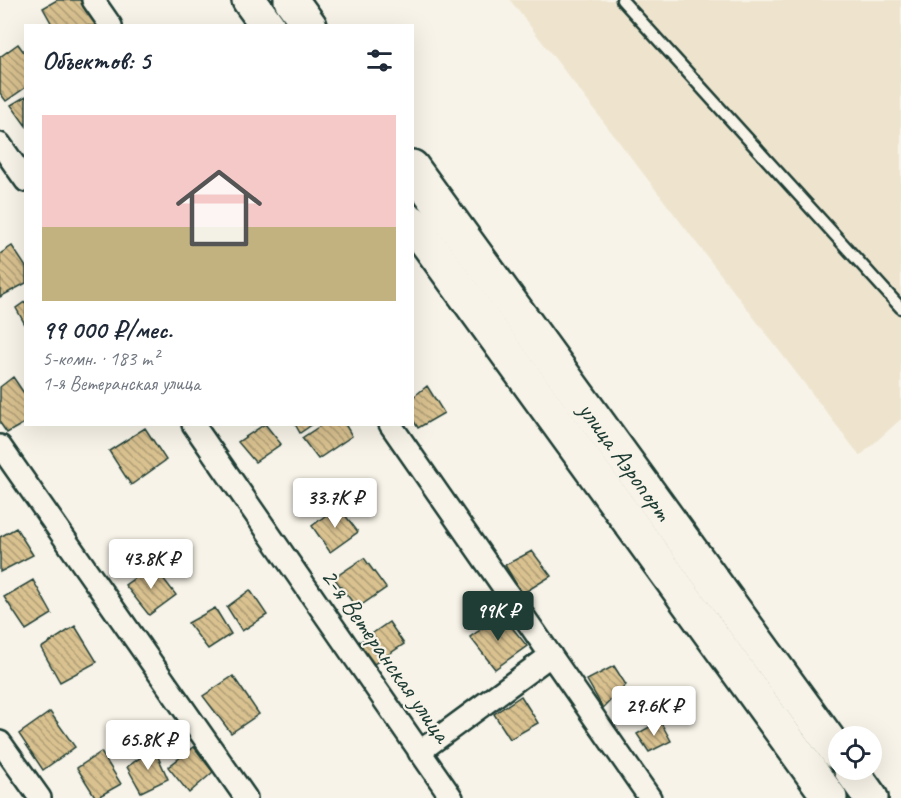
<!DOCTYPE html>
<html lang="ru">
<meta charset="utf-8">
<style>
body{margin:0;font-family:Caveat,sans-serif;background:#f2f2f3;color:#1f2937;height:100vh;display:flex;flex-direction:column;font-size:22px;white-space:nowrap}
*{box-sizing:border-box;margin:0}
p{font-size:20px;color:#747a83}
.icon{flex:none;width:33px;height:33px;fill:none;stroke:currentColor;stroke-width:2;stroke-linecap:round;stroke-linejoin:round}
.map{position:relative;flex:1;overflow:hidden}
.panel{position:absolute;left:24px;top:24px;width:390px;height:402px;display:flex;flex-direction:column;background:#fff;border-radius:0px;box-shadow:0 6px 24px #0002}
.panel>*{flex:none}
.buttons{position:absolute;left:828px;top:726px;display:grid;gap:12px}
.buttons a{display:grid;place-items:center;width:54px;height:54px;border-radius:50%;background:#fff;box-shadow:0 6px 24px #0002;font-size:30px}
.price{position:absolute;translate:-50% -51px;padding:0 14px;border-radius:6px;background:#fff;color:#222;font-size:20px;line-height:39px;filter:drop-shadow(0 2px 3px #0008)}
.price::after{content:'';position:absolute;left:50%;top:36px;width:18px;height:14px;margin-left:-9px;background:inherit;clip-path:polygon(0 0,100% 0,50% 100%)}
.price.active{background:#1f3d34;color:#fff}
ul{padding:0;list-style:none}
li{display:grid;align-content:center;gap:12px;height:318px;padding:0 18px}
li span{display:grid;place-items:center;height:186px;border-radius:0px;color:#555}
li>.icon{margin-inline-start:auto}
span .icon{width:108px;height:108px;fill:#fffc;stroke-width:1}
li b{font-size:26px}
h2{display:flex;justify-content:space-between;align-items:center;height:72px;padding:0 18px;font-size:26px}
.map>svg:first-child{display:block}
.built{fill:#eee4ce}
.building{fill:url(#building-back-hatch);stroke:#1f3d34;stroke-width:1.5}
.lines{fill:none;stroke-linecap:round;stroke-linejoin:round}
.lane-casing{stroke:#1f3d34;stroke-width:15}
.street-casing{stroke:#1f3d34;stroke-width:26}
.primary-casing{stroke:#1f3d34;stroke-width:38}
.lane{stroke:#f7f3e8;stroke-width:10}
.street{stroke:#f7f3e8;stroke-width:21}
.primary{stroke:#f7f3e8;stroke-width:33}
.labels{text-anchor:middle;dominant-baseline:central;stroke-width:4.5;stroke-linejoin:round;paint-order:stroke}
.street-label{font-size:26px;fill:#1f3d34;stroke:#f7f3e8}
</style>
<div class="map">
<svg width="901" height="798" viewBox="0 0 901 798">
<defs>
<pattern id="building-back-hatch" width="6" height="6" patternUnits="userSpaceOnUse" patternTransform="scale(1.5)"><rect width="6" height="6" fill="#d9c190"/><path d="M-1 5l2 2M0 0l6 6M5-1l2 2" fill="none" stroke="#af9e76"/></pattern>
</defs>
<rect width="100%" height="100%" fill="#f7f3e8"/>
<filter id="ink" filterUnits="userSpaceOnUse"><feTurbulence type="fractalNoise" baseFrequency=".0167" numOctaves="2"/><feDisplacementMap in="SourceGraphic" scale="12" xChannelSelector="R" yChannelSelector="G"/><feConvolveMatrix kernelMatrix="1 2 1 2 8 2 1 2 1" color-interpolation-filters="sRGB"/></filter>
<g filter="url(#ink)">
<path class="built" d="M510 0H901V419L860 456Z"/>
<path class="building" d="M57 0H80L98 26H53L43 8Z
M18 44 26 55V87L6 101 0 93V57Z
M26 96V126L11 105Z
M12 246 26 267V283L0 297V254Z
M26 301V326L16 308Z
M13 377 26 396V422L7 433 0 423V387Z
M427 386 444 413 418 428 412 418V398Z
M265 424 281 444 255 462 238 442Z
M295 424H313L300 433Z
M323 424H345L352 436 318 459 302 438Z
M145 428 166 460 131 485 109 451Z
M338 506 358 532 330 552 312 526Z
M16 528 33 555 0 572V537Z
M532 551 551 576 522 594 505 565Z
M364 558 386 588 357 608 334 578Z
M153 565 176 595 149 615 125 585Z
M33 580 52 614 26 630 4 597Z
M250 590 267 615 242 631 227 607Z
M215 608 231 634 208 649 188 623Z
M502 615 527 646 495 669 470 637Z
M389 622 404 644 374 664 357 644Z
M75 626 97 662 60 682 41 648Z
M614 666 626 685 603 708 587 680Z
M233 676 259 714 231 733 203 696Z
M521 696 538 723 510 739 494 714Z
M50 712 75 747 43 770 19 734Z
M660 721 671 741 649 752 637 734Z
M194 747 213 772 189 793 168 767Z
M154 748 168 779 141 792 127 767Z
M101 752 121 784 96 798 77 768Z"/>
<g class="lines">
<defs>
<path id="lane" d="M622 0 901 308"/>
<path id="street" d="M93 0 111 26
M0 144 26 181
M193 424 452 798
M390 424 650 798
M0 446 246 798
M0 742 40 798
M419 752 551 655"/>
<g id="primary">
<path d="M249 0 268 26"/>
<path d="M291 0 310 26"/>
<path id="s1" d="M412 167 838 753"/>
<path d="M412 222 830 798"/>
<path d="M851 770 871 798"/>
</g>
</defs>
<use href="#lane" class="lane-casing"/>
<use href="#street" class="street-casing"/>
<use href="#primary" class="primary-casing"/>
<use href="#lane" class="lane"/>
<use href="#street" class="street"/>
<use href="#primary" class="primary"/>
</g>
</g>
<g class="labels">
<g class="street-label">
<text stroke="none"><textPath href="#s1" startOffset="363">улица Аэропорт</textPath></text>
<text transform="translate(386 655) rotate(55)">2-я Ветеранская улица</text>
</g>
</g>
</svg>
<div class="buttons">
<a><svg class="icon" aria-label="locate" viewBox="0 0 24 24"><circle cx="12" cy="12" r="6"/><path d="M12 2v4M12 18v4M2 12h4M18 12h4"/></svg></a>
</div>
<b class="price" style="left:335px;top:529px">33.7K ₽</b>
<b class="price" style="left:151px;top:590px">43.8K ₽</b>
<b class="price active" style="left:498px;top:642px">99K ₽</b>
<b class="price" style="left:654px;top:737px">29.6K ₽</b>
<b class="price" style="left:148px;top:771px">65.8K ₽</b>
<section class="panel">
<h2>Объектов: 5<svg class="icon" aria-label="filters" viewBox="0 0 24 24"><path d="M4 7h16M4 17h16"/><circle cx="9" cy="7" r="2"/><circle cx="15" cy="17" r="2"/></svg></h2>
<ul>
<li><span style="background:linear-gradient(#f6c9c9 60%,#c2b280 0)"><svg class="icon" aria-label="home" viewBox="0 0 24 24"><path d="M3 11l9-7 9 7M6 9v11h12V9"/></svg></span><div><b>99 000 ₽/мес.</b><p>5-комн. · 183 m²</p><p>1-я Ветеранская улица</p></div></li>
</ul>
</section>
</div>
